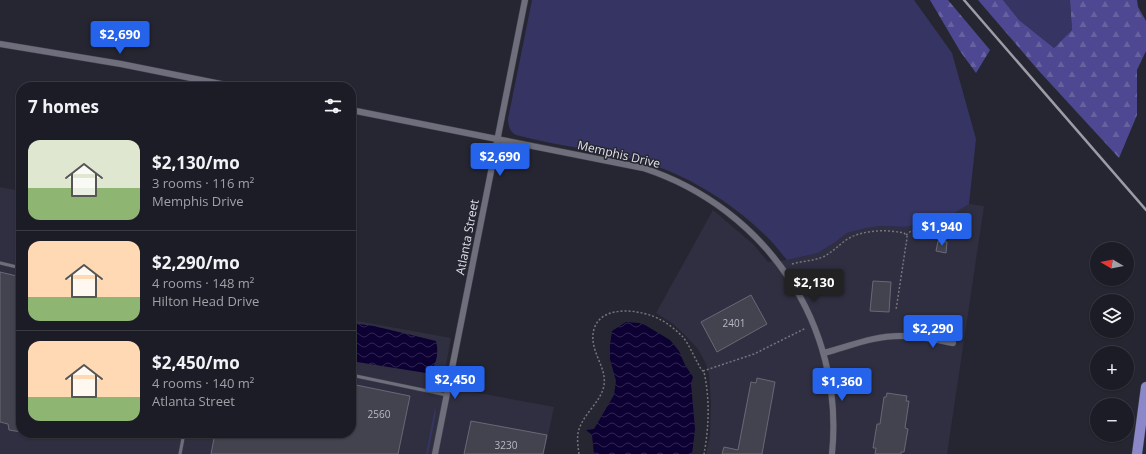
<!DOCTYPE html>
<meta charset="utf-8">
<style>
body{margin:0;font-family:"Open Sans",sans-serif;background:#292932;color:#f1f3f6;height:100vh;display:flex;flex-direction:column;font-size:15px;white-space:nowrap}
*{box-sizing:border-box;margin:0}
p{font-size:13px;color:#a0a1a7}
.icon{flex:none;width:22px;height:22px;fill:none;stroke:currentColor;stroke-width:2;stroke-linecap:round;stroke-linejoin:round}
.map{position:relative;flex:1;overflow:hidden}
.side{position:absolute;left:16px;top:82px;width:340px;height:356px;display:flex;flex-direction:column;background:#1c1c26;border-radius:16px;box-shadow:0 1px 3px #0004,0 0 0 1px #3a3a43}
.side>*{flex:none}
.needle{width:26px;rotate:280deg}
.tools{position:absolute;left:1090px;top:242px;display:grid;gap:8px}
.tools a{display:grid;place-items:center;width:44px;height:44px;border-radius:50%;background:#1c1c26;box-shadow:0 1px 3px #0004,0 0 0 1px #3a3a43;font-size:20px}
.price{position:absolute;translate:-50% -34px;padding:0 9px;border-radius:4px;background:#2563eb;color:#fff;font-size:13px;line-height:26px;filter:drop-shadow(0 1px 2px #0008)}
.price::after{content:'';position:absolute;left:50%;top:24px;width:12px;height:9px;margin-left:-6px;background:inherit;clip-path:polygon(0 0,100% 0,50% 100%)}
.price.on{background:#222;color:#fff}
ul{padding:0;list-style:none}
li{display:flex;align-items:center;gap:12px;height:100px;padding:0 12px}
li+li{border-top:1px solid #3a3a43}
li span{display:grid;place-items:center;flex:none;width:112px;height:80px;border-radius:12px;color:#555}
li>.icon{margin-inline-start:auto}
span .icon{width:48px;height:48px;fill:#fffc;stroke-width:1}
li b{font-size:17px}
h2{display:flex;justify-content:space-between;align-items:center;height:48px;padding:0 12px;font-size:17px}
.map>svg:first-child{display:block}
.built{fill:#2f2f41}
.grass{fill:#363462}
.forest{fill:url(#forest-firs)}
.water{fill:url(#water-waves)}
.building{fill:#434350;stroke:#686977}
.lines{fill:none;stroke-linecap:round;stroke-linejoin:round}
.service-casing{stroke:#41414b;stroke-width:4}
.minor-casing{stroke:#41414b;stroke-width:7}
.primary-casing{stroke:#41414b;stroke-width:11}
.path{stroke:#75757f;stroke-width:1.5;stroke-dasharray:2 2;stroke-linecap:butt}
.service{stroke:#6e6e7c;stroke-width:3}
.minor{stroke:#6e6e7c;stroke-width:6}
.primary{stroke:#8a88c9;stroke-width:10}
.rail{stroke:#9b9ca5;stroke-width:2.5}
.labels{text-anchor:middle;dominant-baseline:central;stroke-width:3;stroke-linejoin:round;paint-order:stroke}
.number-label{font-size:10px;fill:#b8b9c2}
.street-label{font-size:12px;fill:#dfe0e8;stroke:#262632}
</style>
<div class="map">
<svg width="1146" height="454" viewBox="0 0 1146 454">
<defs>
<pattern id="forest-firs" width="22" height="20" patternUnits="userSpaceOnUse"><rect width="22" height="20" fill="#4d4891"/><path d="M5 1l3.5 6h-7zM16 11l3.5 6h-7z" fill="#6662a0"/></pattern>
<pattern id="water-waves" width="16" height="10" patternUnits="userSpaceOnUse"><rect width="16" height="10" fill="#0d0033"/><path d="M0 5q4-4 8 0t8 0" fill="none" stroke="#302551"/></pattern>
</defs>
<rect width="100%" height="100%" fill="#262632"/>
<path class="built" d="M0 187 21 191V433H351V320L451 338 442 386 554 407 544 454H0Z
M969 204 984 206 947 454H706L710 435 711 402 709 374 706 364 698 349 683 333 672 323 656 313 713 210 754 245 768 262 787 260 818 253 834 243 847 233 866 228 881 226 905 227 947 218Z"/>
<path class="grass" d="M532 0H914L952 53 976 139 969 204 947 218 905 227 881 226 866 228 847 233 834 243 818 253 787 260C780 252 773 242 765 235 730 201 687 175 641 161 600 150 557 146 516 135 510 132 508 126 508 119Z
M1003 0H1070L1072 30 1054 48 1019 20Z
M435 407 436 413 428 454H426Z"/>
<path class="forest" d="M930 0H948L990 50 976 73 960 51Z
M978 0H1003L1019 20 1054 48 1072 30 1070 0H1137L1138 7 1146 21V51L1137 70V115L1119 158 1039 71Z"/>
<path class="water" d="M626 322 639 323 645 325 670 340 679 351 685 365 693 377 691 383 695 429 692 454H594L592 435 586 430 594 429 614 395 616 381 610 359V345L612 331Z
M351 323 374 326 436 341C439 351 437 369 426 373L351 361Z"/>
<path class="building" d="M938 241 947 242 946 253 936 251Z
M0 272 21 277V432L9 430 8 424 0 422Z
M873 281 891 282 889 312 870 311Z
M751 295 767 324 717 352 701 322Z
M757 378 775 382 762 454H722L724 447 738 450 751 382 756 383Z
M351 384 410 396 398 454H211L215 433H351Z
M887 393 907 396 906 401H909L905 428 908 429 904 452H901V454H875L876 448H873L877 424H880L884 397H886Z
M471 421 547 435 543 454H464Z"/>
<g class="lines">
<defs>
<path id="service" d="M0 263 21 268
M351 375 447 395
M180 454 184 433"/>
<path id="minor" d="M0 44 121 64 236 87
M351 110 643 168C766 208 845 325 832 454
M824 353C850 346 876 335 903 336 920 336 937 340 953 343
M435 454 525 0"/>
<path id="primary" d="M1137 454 1146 387"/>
</defs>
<use href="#service" class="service-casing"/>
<use href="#minor" class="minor-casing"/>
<use href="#primary" class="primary-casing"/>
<path class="path" d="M906 235 911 231 942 224
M792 264C802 261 813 261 823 257 831 253 838 246 846 240 861 230 886 229 904 233L907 236V238L896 310
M703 371 754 354 806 328
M579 454C578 447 577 440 578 433 582 414 601 403 604 385 607 366 588 350 594 329 602 303 644 310 661 320 669 324 677 331 683 337 690 346 695 359 701 369L704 372C710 399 709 427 704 454"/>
<use href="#service" class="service"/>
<use href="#minor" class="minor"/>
<use href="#primary" class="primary"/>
<path class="rail" d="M964 0 1146 210"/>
</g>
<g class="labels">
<g class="number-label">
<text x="734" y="323">2401</text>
<text x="379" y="414">2560</text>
<text x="506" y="445">3230</text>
</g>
<g class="street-label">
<text transform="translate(619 154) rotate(13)">Memphis Drive</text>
<text transform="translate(467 237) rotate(-79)">Atlanta Street</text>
</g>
</g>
</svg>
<div class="tools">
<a><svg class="needle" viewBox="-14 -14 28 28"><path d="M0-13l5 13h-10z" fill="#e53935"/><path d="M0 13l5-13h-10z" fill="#a0a1a7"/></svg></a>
<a><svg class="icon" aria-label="layers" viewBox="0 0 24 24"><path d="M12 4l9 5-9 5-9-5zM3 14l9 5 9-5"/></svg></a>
<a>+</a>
<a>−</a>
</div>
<b class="price" style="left:120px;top:55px">$2,690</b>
<b class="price" style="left:500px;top:177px">$2,690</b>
<b class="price" style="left:942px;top:247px">$1,940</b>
<b class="price on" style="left:814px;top:303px">$2,130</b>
<b class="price" style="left:933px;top:349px">$2,290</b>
<b class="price" style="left:455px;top:400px">$2,450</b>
<b class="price" style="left:842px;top:402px">$1,360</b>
<section class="side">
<h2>7 homes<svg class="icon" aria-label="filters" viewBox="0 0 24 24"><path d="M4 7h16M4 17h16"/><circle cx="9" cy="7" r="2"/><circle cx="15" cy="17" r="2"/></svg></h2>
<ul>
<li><span style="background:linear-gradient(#dfe7d0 60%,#8fb573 0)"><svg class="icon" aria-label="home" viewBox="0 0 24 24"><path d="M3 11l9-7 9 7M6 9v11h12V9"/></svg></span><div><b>$2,130/mo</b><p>3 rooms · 116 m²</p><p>Memphis Drive</p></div></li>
<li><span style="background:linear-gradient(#ffd9b3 70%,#8fb573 0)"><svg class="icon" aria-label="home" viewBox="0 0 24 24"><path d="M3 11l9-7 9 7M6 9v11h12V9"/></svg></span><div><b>$2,290/mo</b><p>4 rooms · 148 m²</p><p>Hilton Head Drive</p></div></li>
<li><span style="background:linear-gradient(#ffd9b3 70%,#8fb573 0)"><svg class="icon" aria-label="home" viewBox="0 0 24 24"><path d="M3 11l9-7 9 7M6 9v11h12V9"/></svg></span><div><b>$2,450/mo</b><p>4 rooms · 140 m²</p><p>Atlanta Street</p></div></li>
</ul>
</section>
</div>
